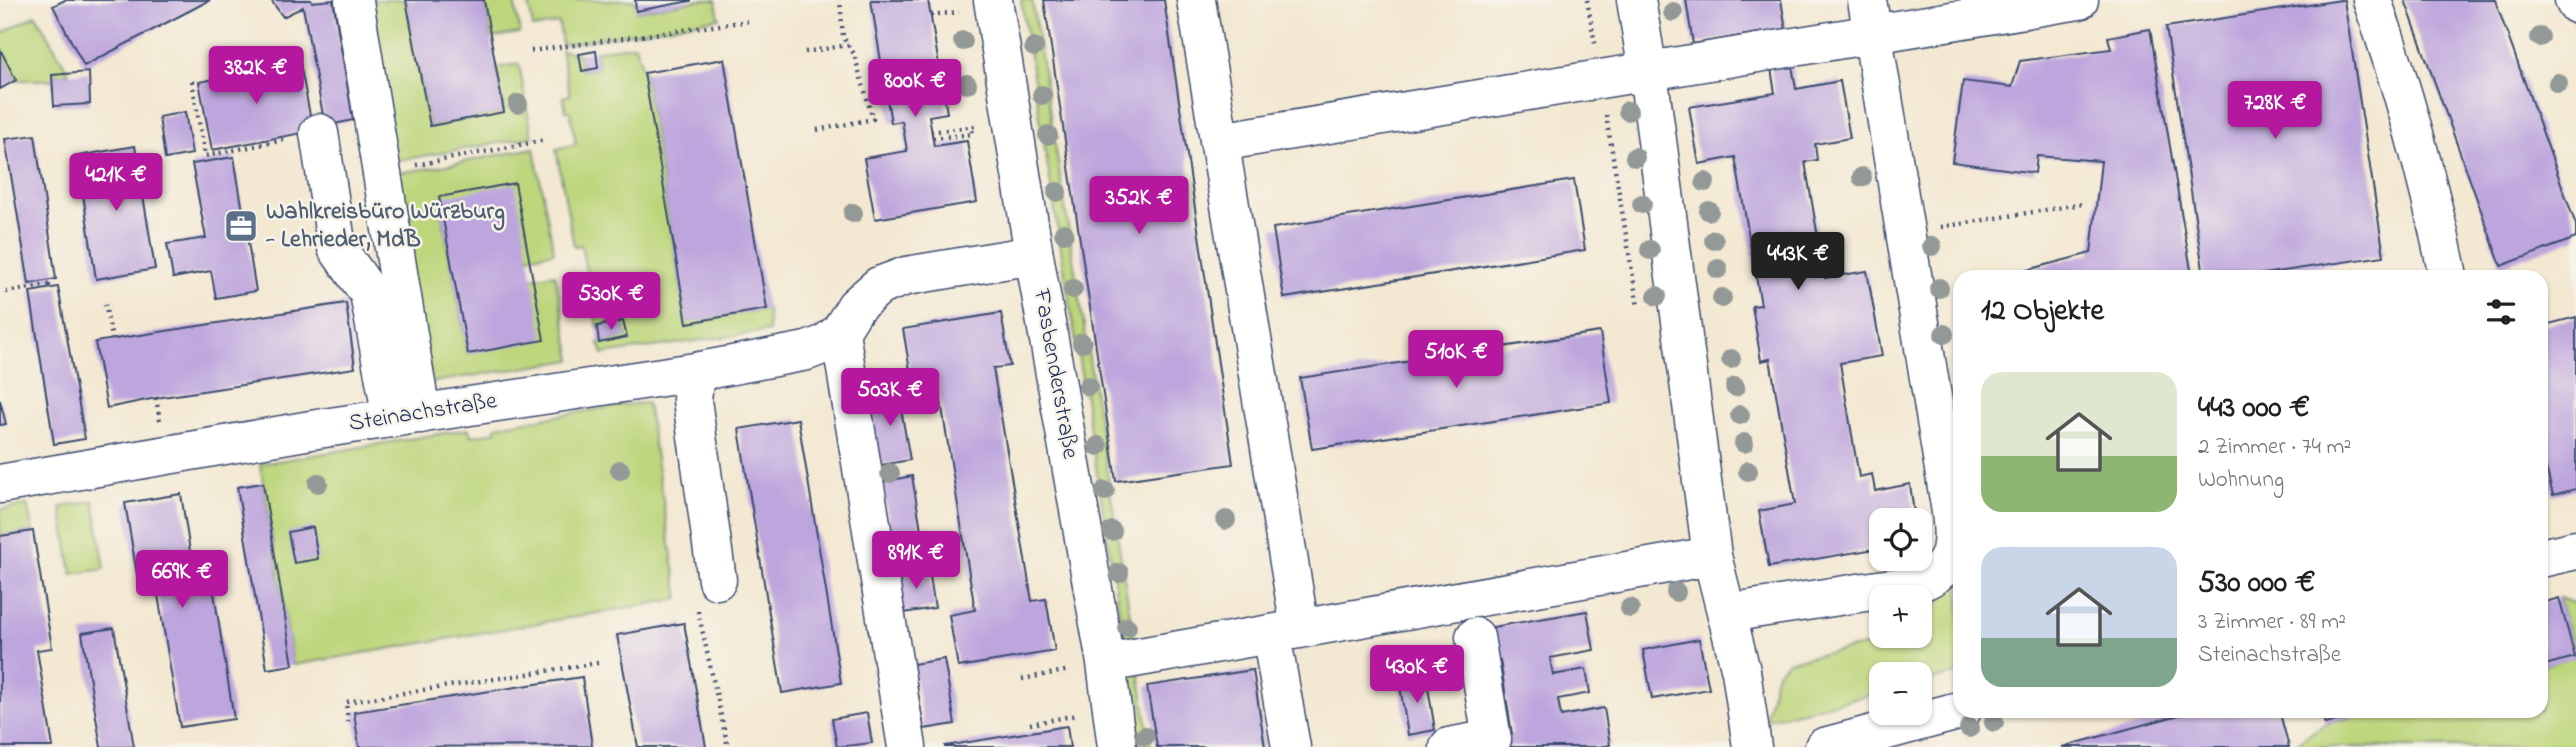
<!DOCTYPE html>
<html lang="de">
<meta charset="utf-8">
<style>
body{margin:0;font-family:"Indie Flower",sans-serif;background:#f6f6f6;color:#202124;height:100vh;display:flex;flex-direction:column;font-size:26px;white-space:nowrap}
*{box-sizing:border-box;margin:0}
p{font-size:23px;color:#757577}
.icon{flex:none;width:38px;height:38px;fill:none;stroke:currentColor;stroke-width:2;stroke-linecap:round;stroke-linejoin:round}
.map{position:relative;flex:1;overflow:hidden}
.panel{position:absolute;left:1953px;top:270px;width:595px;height:448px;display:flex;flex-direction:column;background:#fff;border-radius:21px;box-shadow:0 2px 5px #0004}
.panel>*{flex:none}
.buttons{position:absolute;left:1869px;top:508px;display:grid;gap:14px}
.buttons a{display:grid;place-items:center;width:63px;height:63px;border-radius:14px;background:#fff;box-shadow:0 2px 5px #0004;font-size:35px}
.price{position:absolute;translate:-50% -60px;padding:0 16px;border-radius:7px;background:#b5179e;color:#fff;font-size:23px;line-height:46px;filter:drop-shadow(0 2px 4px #0008)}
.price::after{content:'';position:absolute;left:50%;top:42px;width:21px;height:16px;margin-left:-10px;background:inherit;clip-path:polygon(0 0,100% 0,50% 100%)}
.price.on{background:#222;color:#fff}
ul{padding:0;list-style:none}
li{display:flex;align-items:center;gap:21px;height:175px;padding:0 28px}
li span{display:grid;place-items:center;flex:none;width:196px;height:140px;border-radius:21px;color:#555}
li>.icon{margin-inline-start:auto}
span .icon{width:84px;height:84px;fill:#fffc;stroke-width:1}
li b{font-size:30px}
h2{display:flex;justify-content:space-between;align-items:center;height:84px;padding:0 28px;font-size:30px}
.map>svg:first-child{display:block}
.green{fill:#bdd67c;stroke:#6c826d;stroke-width:2}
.building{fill:#bda6dd}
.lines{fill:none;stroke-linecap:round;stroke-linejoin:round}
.minor-casing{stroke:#3b4b6f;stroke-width:41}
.major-casing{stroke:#3b4b6f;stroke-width:41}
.path{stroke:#3b4b6f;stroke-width:4.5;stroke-dasharray:2 5;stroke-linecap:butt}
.minor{stroke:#fff;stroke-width:38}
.major{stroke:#fff;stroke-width:38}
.tree{fill:#939997}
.labels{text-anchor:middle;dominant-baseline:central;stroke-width:5;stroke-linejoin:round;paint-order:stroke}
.service-label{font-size:24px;font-weight:bold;fill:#4e5e75;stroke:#f7f3e8;text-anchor:start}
.street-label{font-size:24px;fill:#1b2f5e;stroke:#f7f3e8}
</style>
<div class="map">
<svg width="2576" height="747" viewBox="0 0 2576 747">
<rect width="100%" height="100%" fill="#f7f3e8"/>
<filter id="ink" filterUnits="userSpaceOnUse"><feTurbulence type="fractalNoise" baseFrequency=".0143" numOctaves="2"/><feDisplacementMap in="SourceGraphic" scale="14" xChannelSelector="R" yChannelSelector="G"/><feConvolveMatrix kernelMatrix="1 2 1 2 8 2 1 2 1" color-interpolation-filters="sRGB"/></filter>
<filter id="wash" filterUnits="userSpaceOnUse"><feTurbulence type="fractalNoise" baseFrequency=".00686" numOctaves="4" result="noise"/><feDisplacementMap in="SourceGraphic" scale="28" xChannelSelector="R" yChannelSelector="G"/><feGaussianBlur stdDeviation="1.57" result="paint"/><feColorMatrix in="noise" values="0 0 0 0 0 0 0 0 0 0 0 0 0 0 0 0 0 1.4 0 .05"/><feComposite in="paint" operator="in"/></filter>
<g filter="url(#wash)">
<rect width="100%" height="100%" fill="#f3e8d2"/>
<path class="green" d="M343 0H406L430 126 504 112 496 68 519 64 532 137 389 162 390 174 437 167 534 148 554 252 528 257 439 198 468 354 533 278 555 274 572 360 408 386Z
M484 0H514L520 33 491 38Z
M528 0H635L637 11 699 0H716L719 18 562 45 559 23 533 28Z
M1021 0H1032L1151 747H1141Z
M36 15 69 73 53 75V80H16L0 49V34Z
M635 45 644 73 687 322 767 309 769 331 603 354 599 343 627 337 623 321 597 326 581 245 574 246 556 149 576 144 570 111H566L563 97 570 95 561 50 579 54 582 71 598 68 596 51Z
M647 403 679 599 293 665 260 464 469 429 471 436 496 432V426L623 405Z
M94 501 105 569 72 574 61 507Z
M27 505 33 531 0 536V510Z
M1960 565V673L1920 683V674H1881V692L1765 720 1777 672 1788 661 1920 635Z
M2559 598 2576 604V747H2290L2325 724 2375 711 2541 710V666L2575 656Z"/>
<g id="blocks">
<path class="building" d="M65 0H210L84 66 53 6Z
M271 0H311L312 2 333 0 353 120 325 126 303 7 283 17Z
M406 0H484L504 112 430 126Z
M635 0H691V1L636 11Z
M871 0H928L947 113 929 116 934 146 967 141 977 202 875 219 864 158 907 151 902 121 891 123Z
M1044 0H1164L1233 464 1116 481Z
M1686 0H1781L1796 89 1840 81 1850 138 1815 144 1817 160 1805 162 1825 278 1867 271 1882 356 1840 363 1859 477 1872 474 1875 491 1910 484 1915 520H1881V548L1769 567 1759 511 1795 504 1770 359 1761 361 1752 306 1761 305 1735 157 1699 164 1689 107 1775 93 1765 32 1693 44Z
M2341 0H2344L2384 256 2250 276H2204L2166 27Z
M2405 0H2495L2576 225V238L2501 266Z
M2150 29 2192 276H2004L2091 253 2101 161 2037 156 2035 173 1952 162 1963 81 2012 87 2020 61 2111 49 2108 37Z
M0 49 16 80 0 89Z
M596 51 598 68 582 71 579 54Z
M724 59 767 309 687 323 644 73Z
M300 63 313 131 212 150 199 82Z
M89 72 90 104 54 106 52 75Z
M185 112 192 154 165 159 159 117Z
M35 135 56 279 29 284 5 139Z
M135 146 155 269 96 279 77 156Z
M234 157 256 291 216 298 211 271 173 278 167 244 206 238 192 164Z
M1574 180 1585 250 1284 298 1273 228Z
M515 183 544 340 468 354 439 197Z
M58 287 85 439 54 444 30 292Z
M346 303 355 368 156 398 107 408 95 342Z
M1001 313 1010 366 993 368 1032 601 1046 599 1055 651 958 667 949 615 975 610 937 377 912 382 903 329Z
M2576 317V489L2553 495 2541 448V326Z
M623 321 627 337 599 343 597 326Z
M1600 332 1611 403 1312 449 1300 378Z
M898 392 910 460 881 465 869 397Z
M0 400 6 424 0 425Z
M798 419 841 683 782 693 739 429Z
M912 476 926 559 896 564 882 482Z
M263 483 293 665 267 669 237 487Z
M181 494 194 577 211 574 234 719 180 727 156 583 139 586 125 503Z
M313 527 318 559 294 563 288 532Z
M33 531 52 648 37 650 53 747H0V536Z
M929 570 935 608 903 613 897 575Z
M2559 598 2575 657 2541 666V603Z
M1587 611 1594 650 1550 658 1553 675 1586 669 1590 693 1558 699 1561 716 1604 708 1610 745 1597 747H1499L1497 736 1512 734 1500 660 1487 662 1481 629Z
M684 623 706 747H638L617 635Z
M114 628 134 747H101L82 633Z
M1699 639 1709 689 1652 699 1643 650Z
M944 659 955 724 924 729 913 664Z
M1253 670 1265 747H1157L1147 686Z
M1426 675 1435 730 1408 735 1399 680Z
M582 677 592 746 359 747 354 712Z
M2197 710H2279L2289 747H2062Z
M2321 710H2372V711L2325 724Z
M867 713 872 743 837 747 832 719Z
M1067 726 1070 747H945V746Z"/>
</g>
</g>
<g filter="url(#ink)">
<use href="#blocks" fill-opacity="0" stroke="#3b4b6f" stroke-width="2"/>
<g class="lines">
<defs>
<path id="minor" d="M993 0 1034 255 1106 663 1117 747
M1196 0 1300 629
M1636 0 1648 72 1712 556 1741 671 1752 747
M2372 0C2404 91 2429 182 2448 276
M354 1 421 414
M319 133 337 248 369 293 392 418
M1219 142 2079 0
M840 332 907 747
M695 372 692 400 717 580
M0 484 311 430 695 372 807 351 825 344 840 332 856 306 879 286 906 276 1034 255
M2541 558 2576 550
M1727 613 1911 585C1952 574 1956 551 1951 512L1867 0
M1271 634 1291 747
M1106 663 1712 556
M1449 747 1492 739 1475 637
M1824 747 1962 710"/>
<path id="major" d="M2574 0 2576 4"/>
</defs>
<use href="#minor" class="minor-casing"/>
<use href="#major" class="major-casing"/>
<path class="path" d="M1587 0 1595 44
M931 15 959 12
M531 51 749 21
M805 52 849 45
M192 81 205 156 284 140
M1606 115 1638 307
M817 130 873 119 854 54 843 37 840 0
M931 132 976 126
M933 138 973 134 972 128
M416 165 546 140
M1941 227 2082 204
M6 292 49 285 48 281
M105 304 112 339
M156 398 160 420
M698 611 728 747
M1022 679 1070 670
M348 722 346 702 598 663
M1030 724 1077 715"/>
<use href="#minor" class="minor"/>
<use href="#major" class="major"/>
</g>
<g class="tree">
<circle cx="1673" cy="12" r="10"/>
<circle cx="2540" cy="37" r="10"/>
<circle cx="963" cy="41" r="10"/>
<circle cx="1034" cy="47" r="10"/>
<circle cx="2558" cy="83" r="10"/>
<circle cx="967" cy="84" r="10"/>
<circle cx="1042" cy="95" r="10"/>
<circle cx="518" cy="104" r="10"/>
<circle cx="1628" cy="111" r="10"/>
<circle cx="1048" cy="135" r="10"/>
<circle cx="1635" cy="157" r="10"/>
<circle cx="1862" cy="177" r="10"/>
<circle cx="1705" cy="182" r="10"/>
<circle cx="1057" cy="192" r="10"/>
<circle cx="1642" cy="204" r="10"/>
<circle cx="1709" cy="211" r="10"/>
<circle cx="853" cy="213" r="10"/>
<circle cx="1064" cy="233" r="10"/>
<circle cx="1714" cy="240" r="10"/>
<circle cx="1932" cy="246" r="10"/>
<circle cx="1650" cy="250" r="10"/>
<circle cx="1718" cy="269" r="10"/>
<circle cx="1939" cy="288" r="10"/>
<circle cx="1073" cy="289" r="10"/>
<circle cx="1657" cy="296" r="10"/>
<circle cx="1722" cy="298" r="10"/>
<circle cx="1944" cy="334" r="10"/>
<circle cx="1082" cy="343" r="10"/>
<circle cx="1731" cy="359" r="10"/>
<circle cx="1088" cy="386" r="10"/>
<circle cx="1735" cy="387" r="10"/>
<circle cx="1740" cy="415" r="10"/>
<circle cx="1744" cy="443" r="10"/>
<circle cx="1098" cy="446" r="10"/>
<circle cx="620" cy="470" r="10"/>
<circle cx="1748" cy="471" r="10"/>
<circle cx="890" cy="473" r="10"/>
<circle cx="318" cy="483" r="10"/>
<circle cx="1105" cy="491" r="10"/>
<circle cx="1226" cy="520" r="10"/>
<circle cx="1112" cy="531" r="10"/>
<circle cx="1119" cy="573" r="10"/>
<circle cx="1676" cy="592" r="10"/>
<circle cx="1630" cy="608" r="10"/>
<circle cx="1127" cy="627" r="10"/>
<circle cx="1994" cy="722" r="10"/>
<circle cx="1969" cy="728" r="10"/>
<circle cx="1145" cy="736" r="10"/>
</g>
</g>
<defs>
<symbol id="office-square" viewBox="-11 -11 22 22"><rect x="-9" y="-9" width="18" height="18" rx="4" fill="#5c6f8a" stroke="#f7f3e8"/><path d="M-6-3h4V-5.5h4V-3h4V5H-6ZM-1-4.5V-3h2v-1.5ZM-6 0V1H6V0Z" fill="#fff"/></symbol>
</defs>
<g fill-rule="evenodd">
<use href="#office-square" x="222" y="207" width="38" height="38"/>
</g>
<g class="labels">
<g class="service-label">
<text x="266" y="212">Wahlkreisbüro Würzburg<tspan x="266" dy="28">- Lehrieder, MdB</tspan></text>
</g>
<g class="street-label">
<text transform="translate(1055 374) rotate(80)">Fasbenderstraße</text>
<text transform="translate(423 413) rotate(-9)">Steinachstraße</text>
</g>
</g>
</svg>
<div class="buttons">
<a><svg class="icon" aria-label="locate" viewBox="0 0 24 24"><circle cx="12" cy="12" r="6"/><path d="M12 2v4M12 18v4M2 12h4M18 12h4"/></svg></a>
<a>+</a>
<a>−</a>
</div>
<b class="price" style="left:256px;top:106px">382K €</b>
<b class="price" style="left:915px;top:119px">800K €</b>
<b class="price" style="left:2275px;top:141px">728K €</b>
<b class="price" style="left:116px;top:213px">421K €</b>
<b class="price" style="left:1139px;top:236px">352K €</b>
<b class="price on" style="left:1798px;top:292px">443K €</b>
<b class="price" style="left:611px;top:332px">530K €</b>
<b class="price" style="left:1456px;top:390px">510K €</b>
<b class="price" style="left:890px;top:428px">503K €</b>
<b class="price" style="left:916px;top:591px">891K €</b>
<b class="price" style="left:182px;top:610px">669K €</b>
<b class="price" style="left:1417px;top:705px">430K €</b>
<section class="panel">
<h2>12 Objekte<svg class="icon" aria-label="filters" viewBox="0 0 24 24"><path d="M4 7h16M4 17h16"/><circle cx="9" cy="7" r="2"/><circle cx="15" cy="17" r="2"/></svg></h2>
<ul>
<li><span style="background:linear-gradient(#dfe7d0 60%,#8fb573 0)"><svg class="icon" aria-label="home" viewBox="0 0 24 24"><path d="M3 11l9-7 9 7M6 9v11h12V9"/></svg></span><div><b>443 000 €</b><p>2 Zimmer · 74 m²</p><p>Wohnung</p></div></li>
<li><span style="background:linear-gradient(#c9d6e8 65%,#7fa58c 0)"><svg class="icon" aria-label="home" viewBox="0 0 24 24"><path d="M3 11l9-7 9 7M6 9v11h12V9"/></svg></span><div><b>530 000 €</b><p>3 Zimmer · 89 m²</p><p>Steinachstraße</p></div></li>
</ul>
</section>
</div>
